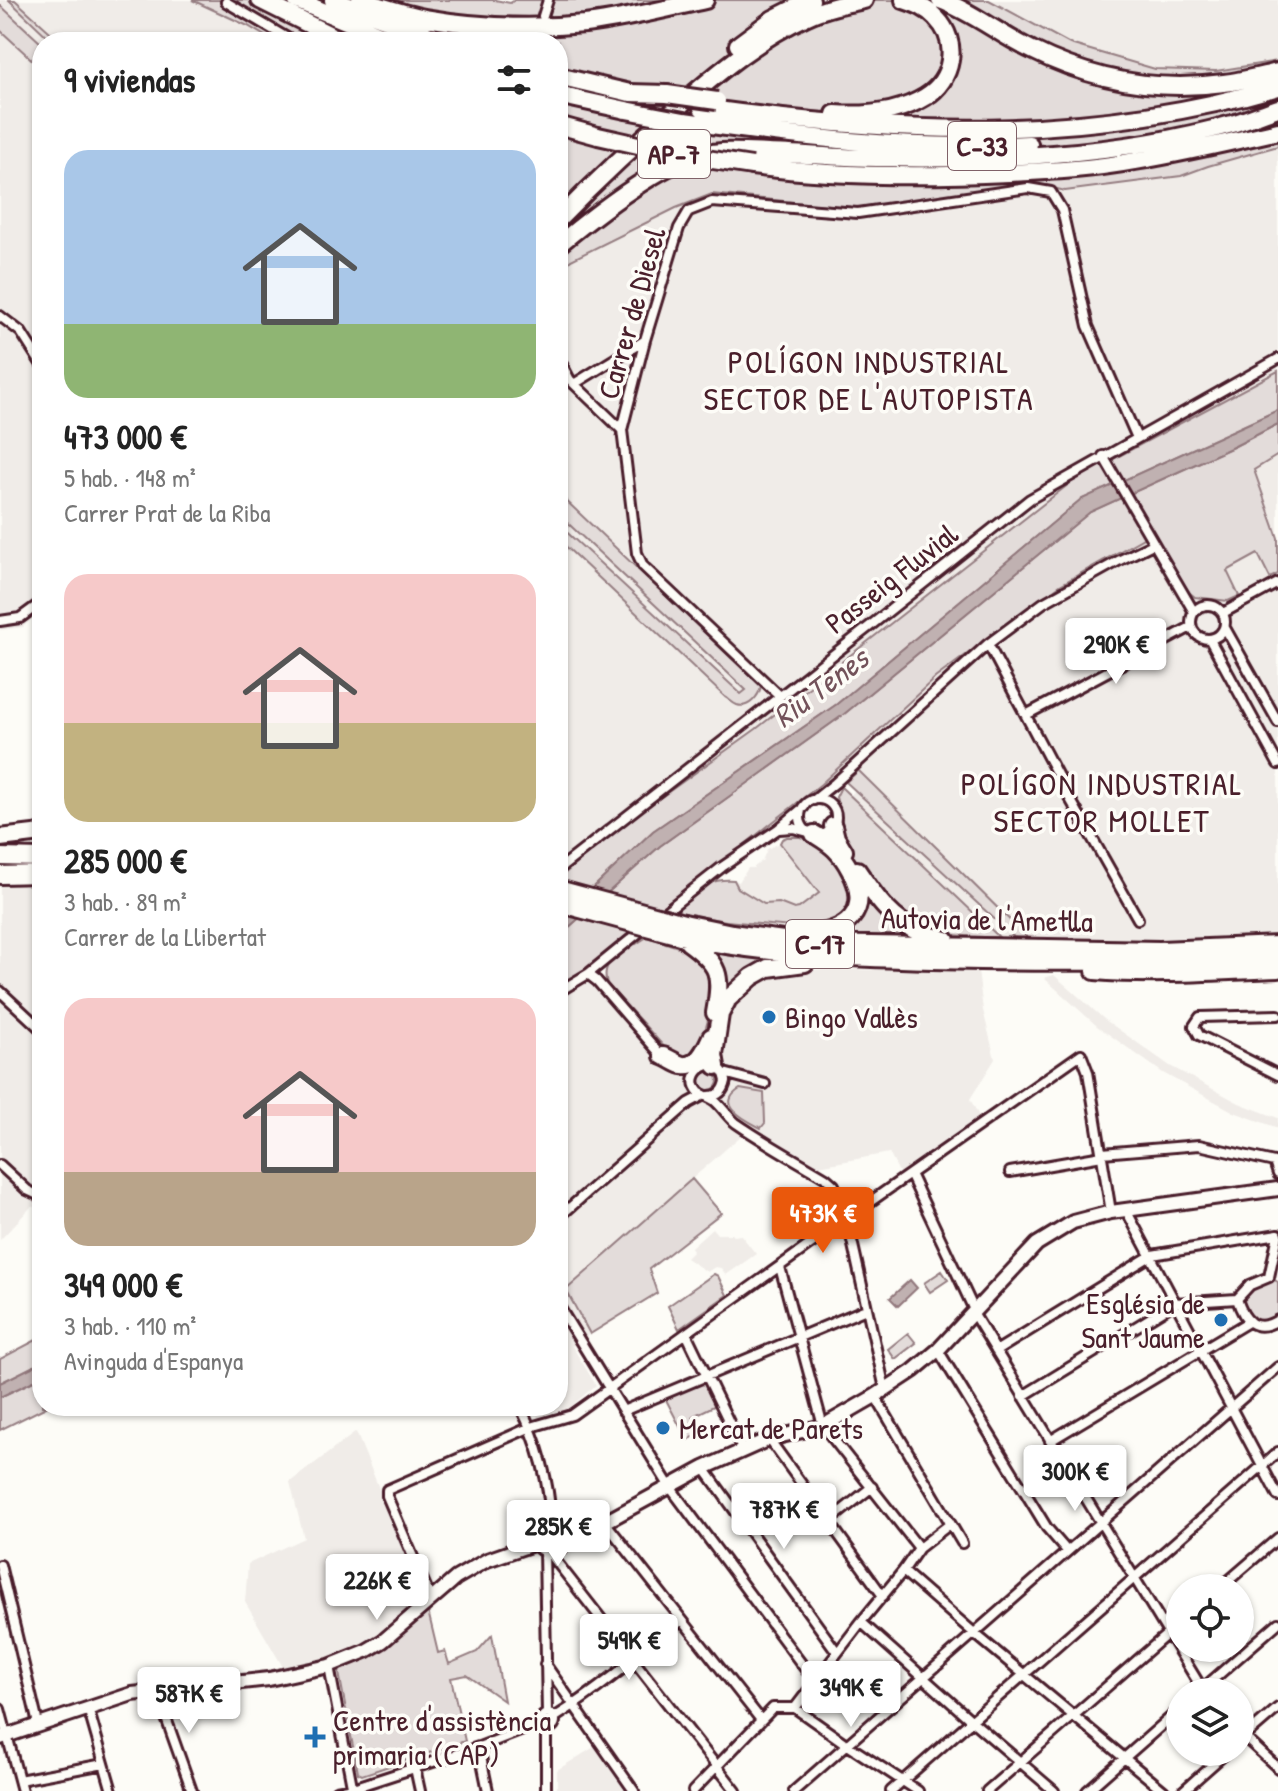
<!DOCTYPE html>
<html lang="es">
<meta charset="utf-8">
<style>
body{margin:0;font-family:"Patrick Hand",sans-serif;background:#f2f2f2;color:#222;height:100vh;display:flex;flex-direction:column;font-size:30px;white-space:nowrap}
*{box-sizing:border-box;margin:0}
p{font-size:26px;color:#767676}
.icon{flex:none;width:44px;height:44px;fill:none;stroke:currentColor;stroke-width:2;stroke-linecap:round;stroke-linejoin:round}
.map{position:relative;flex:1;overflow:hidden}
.drawer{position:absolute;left:32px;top:32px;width:536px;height:1384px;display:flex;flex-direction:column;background:#fff;border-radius:32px;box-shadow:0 2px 6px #0004}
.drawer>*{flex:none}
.buttons{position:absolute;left:1166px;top:1574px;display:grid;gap:16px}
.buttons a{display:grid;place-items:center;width:88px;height:88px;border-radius:50%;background:#fff;box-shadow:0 2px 6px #0004;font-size:40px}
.price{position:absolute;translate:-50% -68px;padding:0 18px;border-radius:8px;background:#fff;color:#222;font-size:26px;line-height:52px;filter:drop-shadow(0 2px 4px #0008)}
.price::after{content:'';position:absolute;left:50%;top:48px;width:24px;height:18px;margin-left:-12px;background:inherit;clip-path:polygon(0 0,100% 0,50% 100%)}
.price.current{background:#ea580c;color:#fff}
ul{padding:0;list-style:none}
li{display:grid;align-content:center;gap:16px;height:424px;padding:0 32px}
li span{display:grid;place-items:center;height:248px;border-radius:24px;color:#555}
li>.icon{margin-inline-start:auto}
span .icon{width:144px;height:144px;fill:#fffc;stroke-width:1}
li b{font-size:34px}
h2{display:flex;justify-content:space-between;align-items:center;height:96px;padding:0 32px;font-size:34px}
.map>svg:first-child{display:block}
.built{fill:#f0ece8}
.green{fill:#e3dcda;stroke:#967e82;stroke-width:2}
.water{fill:#c0b1b1;stroke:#91777b;stroke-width:2}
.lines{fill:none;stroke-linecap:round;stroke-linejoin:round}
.street-casing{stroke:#4a1f2b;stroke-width:14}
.secondary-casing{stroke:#4a1f2b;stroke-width:18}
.highway-casing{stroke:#4a1f2b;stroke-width:22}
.street{stroke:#fdfcf7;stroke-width:8}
.secondary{stroke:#fdfcf7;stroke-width:12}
.highway{stroke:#fdfcf7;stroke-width:16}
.highway-bridge-casing{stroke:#4a1f2b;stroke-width:22;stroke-linecap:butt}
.highway-bridge{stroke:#fdfcf7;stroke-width:16}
.poi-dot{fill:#1f6fb2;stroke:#fdfcf7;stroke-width:3}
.labels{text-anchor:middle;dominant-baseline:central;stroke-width:7;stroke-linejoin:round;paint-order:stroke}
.shield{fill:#fdfcf7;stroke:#806168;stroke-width:2}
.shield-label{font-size:28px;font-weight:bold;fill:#4a1f2b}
.street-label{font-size:30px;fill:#4a1f2b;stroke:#fdfcf7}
.poi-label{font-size:30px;fill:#4a1f2b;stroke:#fdfcf7;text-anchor:start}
.neighbourhood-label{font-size:32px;letter-spacing:2px;fill:#4a1f2b;stroke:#fdfcf7}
.water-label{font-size:32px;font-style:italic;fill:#73525a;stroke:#fdfcf7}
</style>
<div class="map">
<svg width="1278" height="1791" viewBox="0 0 1278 1791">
<rect width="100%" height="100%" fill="#fdfcf7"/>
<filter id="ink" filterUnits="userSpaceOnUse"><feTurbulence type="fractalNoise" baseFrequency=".0125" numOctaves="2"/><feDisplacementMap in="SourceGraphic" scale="16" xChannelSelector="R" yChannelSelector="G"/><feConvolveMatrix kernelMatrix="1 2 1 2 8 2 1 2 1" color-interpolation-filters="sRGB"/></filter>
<g filter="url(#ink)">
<path class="built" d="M0 0H9L53 42H42V44L0 5Z
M15 0H192L248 26 275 42H61Z
M989 0H1278V61L1216 71 1155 69 1070 44Z
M0 30 42 69V609L23 627 0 630Z
M1278 146V371L1074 480 756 729 621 826 572 867 558 853V539L725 697 759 695 761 685 558 493V273L571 260 676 208 712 194 857 208 1034 183 1065 191 1181 176 1208 166Z
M1278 455V934L1220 941 1028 938 848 760 935 678 1060 585 1147 536 1264 501 1254 470Z
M558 514 746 689 741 695 558 524Z
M855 790 1015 938 999 937 850 796Z
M780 843 820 893 799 908 794 909 779 903 764 904 738 888 734 880 739 882 748 868H753L762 861 767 849Z
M0 882 42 883V1207H31L0 1240Z
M588 968 607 984 678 1062 708 1078 722 1023 732 1006 762 980 791 969 978 971 983 1010 995 1059 970 1099 980 1118 900 1174 889 1153 819 1166 752 1126 566 1290 590 1334 572 1346 596 1385 569 1408 539 1419 532 1406H558V987Z
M1054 975 1104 1019 1170 1066 1239 1103 1278 1118V1128L1234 1112 1163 1073 1097 1026 1044 978Z
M712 1228 717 1234H732L734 1236 741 1235 756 1254 726 1275 721 1268 715 1267 707 1272 686 1258 693 1251 691 1247Z
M356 1432 423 1596 398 1623 366 1645 318 1661 283 1667 245 1602 248 1564 304 1538 290 1482Z
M599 1744 632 1791H557V1770Z"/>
<path class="green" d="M9 0H15L61 42H53Z
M192 0H495L510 3 515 0H989L1070 44 1155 69 1216 71 1278 61V146L1208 166 1181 176 1065 191 1034 183 857 208 712 194 676 208 571 260 558 273V42H275L248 26Z
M0 5 42 44V69L0 30Z
M1278 371V410L1080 500 837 704 653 831 558 921V879L621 826 756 729 1074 480Z
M1278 424V455L1254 470 1278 538V574L1270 578 1258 554 1227 571 1239 596 1228 601 1195 597 1190 593 1180 578 1178 579 1154 534 1147 536 1060 585 935 678 821 784 588 968 558 987V937L660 846 843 715 1090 512 1235 446Z
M558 493 761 686C759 696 749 709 737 705 732 703 729 699 725 697L558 539V524L741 694 746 690 558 514Z
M858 771H859L1028 938H1015L846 782Z
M841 787 999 937C978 937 936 936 918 926 883 907 862 870 840 838L838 830 840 813 836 797Z
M787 837H800L819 843 847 873 854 901 846 918 814 929 726 921 678 913 680 905C700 889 707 878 734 880L738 888 764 904 779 903 794 909 799 908 819 893 780 843 782 839Z
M862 884 911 937 837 935Z
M647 937 688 950 710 968 712 1006 699 1052 678 1062 607 984C600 963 618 955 633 942L636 944Z
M707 951 774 961 722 1001Z
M700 1081a9 9 0 1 1 18 0a9 9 0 1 1-18 0Z
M740 1089 764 1093 765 1123 761 1128C746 1120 714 1105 740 1089Z
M692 1179 721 1213 649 1269 657 1293 590 1334 566 1290Z
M942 1271 948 1280 930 1292 924 1283Z
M714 1274 718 1276 727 1295 679 1329 668 1306Z
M1269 1277 1278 1282V1320L1270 1325 1248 1322 1237 1299Z
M908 1333 916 1343 895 1359 888 1349Z
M42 1337V1362L0 1383V1359Z
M706 1375 720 1403 693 1416 701 1434 687 1440 663 1394Z
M42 1377V1406H48L0 1430V1397Z
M539 1536a11 11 0 1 1 22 0a11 11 0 1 1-22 0Z
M428 1611 438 1653 445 1651 449 1664 477 1652 492 1635 504 1701 467 1675 451 1678 465 1741 362 1775 358 1773 339 1673 341 1669 366 1659Z"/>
<path class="water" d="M1278 410V424L1235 446 1090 512 843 715 660 846 558 937V921L653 831 837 704 1080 500Z
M910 1280 917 1288 898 1306 890 1298Z
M42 1362V1377L0 1397V1383Z"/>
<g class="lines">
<defs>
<path id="street" d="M226 2 294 42
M543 16 548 0
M0 316 21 332 42 365
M558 357 570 380 622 430 637 553 643 566 780 696
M574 384 644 341
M622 430 645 340 679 228 689 211 712 202 858 213 1028 188 1051 192 1062 210 1088 326 1137 438
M1103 456 1194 612
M1191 622a17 17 0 1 1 34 0a17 17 0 1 1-34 0Z
M1223 613 1278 583
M0 621 20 618 42 602
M1225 628 1278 722
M1210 640 1278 764
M988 644 1069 797 1138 919
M1026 715 1191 627
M800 817a18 18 0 1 1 36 0a18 18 0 1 1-36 0Z
M814 800 835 783 988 644 1043 603 1120 560 1153 544
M779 829 793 828 808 832
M558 870 870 626 1030 499 1278 359
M661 915 722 867 778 829 804 807
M588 974 597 981 662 1056
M0 991 42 1030
M558 992 588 974 647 926
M1278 1015 1200 1017 1194 1026 1199 1035 1278 1075
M724 1073 765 1084
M709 1096C719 1096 724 1091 726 1081 720 1048 681 1073 699 1092 704 1096 710 1097 715 1101 723 1108 728 1117 736 1123 765 1143 796 1160 826 1178L834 1185 847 1218 885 1389
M1102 1153 1199 1145 1274 1162 1278 1174
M0 1165 27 1190 42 1197
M1010 1172 1102 1156
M910 1174 975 1312
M1126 1210 1278 1496
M558 1218 689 1103 704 1095
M780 1267 823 1426 919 1548
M1269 1277 1250 1285 1237 1299C1244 1321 1255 1334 1278 1320
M1269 1277 1278 1235
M558 1305 670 1487 815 1682
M973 1313 1204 1692
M686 1333 743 1451
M938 1350 1047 1528 1067 1551
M996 1351 1152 1255 1278 1234
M875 1396 962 1543
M1023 1396 1175 1303 1237 1299
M520 1406C538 1442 549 1481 551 1521
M623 1411 866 1309
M769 1439 883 1596
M1050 1441 1248 1322
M704 1468 837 1652
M829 1521 872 1487
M605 1522 761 1720
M544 1550 547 1714
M548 1551 736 1791
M0 1565 38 1724
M903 1571 974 1633 1164 1791
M1220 1588 1278 1538
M434 1598 428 1592 387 1496V1490L531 1427 572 1415 847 1218 1081 1054 1088 1072 1111 1212
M861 1622 972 1721 1054 1791
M545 1664 634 1791
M329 1666 353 1791
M156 1690 192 1791
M1200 1691 1278 1623
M88 1708 112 1791
M795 1708 861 1622 903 1571 919 1548 950 1524
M0 1709 22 1791
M541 1721a7 7 0 1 1 14 0a7 7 0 1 1-14 0Z
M554 1718C600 1689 641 1654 682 1620
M546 1728V1791
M1240 1733 1278 1768
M1241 1740 1278 1708
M479 1747 488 1791
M415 1768 420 1791
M19 1780 104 1764
M336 1791 353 1788 479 1747 541 1723
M693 1791 773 1708H795L846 1744 918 1791
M794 1791 1278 1367
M891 1791 1278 1452
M987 1791 1180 1623
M1087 1791 1180 1709
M1183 1791 1227 1752"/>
<path id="secondary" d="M535 1536a15 15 0 1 1 30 0a15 15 0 1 1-30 0Z
M564 1535 605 1522 704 1468 769 1439 823 1426 875 1396 913 1371 938 1350 1037 1244 1073 1222 1111 1212 1278 1189
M0 1738 132 1694 269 1679 329 1666 366 1651 383 1641 456 1578 487 1560 536 1543"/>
<path id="highway" d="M260 0 344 42
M296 0 396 42
M333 0 446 42
M360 0C381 6 403 14 425 18 477 27 533 29 585 24 626 19 665 9 705 0
M940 0C973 12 1000 35 1032 50 1092 80 1157 92 1224 83 1242 81 1260 76 1278 72
M738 45 773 19 811 0
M558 76 630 93
M558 95 626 110
M702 108C896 135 1087 143 1278 87
M835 114C865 116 899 113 925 97 953 80 960 42 936 18 927 8 916 4 904 0
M684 121C799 138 913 151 1029 144
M558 125 598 136
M752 166C837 177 922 177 1008 173 1050 171 1093 169 1135 161 1183 153 1230 142 1278 131
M558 220C598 179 640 140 684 102 721 70 760 38 805 17 824 8 844 4 864 0
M558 245C592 217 659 163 701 155 723 150 745 152 768 153 804 154 840 158 877 158 995 160 1118 156 1232 124 1248 119 1263 113 1278 108
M833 826 836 838 844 851
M0 838 42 833
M0 857 42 858
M857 870C875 896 891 921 921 933 929 936 938 937 946 940
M0 875 42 874
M684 923 732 933 813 944 1160 950 1278 945
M804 934C846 934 873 912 850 870 846 862 841 855 835 849 829 843 822 839 814 834
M680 936C763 955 847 958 933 960 1048 963 1163 962 1278 957
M688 942C720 965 722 974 715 1013
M1095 971C1156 976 1217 971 1278 969
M663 1056C670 1058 675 1063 682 1065 698 1068 706 1048 711 1037
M716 1066 714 1055 720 1014 728 999 752 977 768 968 805 963"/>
</defs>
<use href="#street" class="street-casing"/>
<use href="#secondary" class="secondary-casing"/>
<use href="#highway" class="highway-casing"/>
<use href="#street" class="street"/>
<use href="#secondary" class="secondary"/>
<use href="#highway" class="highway"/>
<defs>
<path id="highway-bridge" d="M630 93 667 94 717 101
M626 110 684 121
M598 136 687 156 752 166
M558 889 684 923
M558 903 680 936"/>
</defs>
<use href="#highway-bridge" class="highway-bridge-casing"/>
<use href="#highway-bridge" class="highway-bridge"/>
</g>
</g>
<g class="poi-dot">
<circle cx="769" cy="1017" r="8"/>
<circle cx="1221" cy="1320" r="8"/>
<circle cx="663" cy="1428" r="8"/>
<path d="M311 1725h8v8h8v8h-8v8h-8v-8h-8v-8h8z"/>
</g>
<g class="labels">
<g class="shield">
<rect x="948" y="122" width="68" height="48" rx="6"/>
<rect x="638" y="130" width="72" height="48" rx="6"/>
<rect x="786" y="920" width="68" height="48" rx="6"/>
</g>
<g class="shield-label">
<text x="982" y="146">C-33</text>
<text x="674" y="154">AP-7</text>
<text x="820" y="944">C-17</text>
</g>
<g class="street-label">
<text transform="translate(631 313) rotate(-74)">Carrer de Diesel</text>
<text transform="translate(891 578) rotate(-38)">Passeig Fluvial</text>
<text transform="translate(987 919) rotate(1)">Autovia de l'Ametlla</text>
</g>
<g class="poi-label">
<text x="785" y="1017">Bingo Vallès</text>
<text x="1205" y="1303" text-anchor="end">Església de<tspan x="1205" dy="34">Sant Jaume</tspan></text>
<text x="679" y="1428">Mercat de Parets</text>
<text x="333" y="1720">Centre d'assistència<tspan x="333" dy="34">primaria (CAP)</tspan></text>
</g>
<g class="neighbourhood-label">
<text x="869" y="361">POLÍGON INDUSTRIAL<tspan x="869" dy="37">SECTOR DE L'AUTOPISTA</tspan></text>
<text x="1102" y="783">POLÍGON INDUSTRIAL<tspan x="1102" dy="37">SECTOR MOLLET</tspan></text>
</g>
<g class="water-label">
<text transform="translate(820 687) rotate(-37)">Riu Tenes</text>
</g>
</g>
</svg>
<div class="buttons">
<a><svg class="icon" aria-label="locate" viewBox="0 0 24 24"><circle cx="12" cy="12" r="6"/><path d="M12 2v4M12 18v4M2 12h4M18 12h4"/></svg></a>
<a><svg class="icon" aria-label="layers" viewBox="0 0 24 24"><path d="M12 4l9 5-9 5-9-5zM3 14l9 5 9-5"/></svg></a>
</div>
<b class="price" style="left:1116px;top:686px">290K €</b>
<b class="price current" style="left:823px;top:1255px">473K €</b>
<b class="price" style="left:1075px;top:1513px">300K €</b>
<b class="price" style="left:784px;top:1551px">787K €</b>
<b class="price" style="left:558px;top:1568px">285K €</b>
<b class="price" style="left:377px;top:1622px">226K €</b>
<b class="price" style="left:629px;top:1682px">549K €</b>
<b class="price" style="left:851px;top:1729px">349K €</b>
<b class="price" style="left:189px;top:1735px">587K €</b>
<section class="drawer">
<h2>9 viviendas<svg class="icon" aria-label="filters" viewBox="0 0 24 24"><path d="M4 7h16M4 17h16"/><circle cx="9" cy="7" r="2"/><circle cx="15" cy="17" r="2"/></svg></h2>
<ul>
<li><span style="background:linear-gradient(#a9c7e8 70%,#8fb573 0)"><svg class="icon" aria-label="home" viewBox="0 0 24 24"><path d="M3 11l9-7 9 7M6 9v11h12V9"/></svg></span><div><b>473 000 €</b><p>5 hab. · 148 m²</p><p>Carrer Prat de la Riba</p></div></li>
<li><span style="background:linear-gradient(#f6c9c9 60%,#c2b280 0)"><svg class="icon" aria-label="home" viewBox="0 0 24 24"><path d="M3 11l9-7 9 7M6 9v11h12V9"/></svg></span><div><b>285 000 €</b><p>3 hab. · 89 m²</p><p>Carrer de la Llibertat</p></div></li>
<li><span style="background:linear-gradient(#f6c9c9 70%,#b9a48a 0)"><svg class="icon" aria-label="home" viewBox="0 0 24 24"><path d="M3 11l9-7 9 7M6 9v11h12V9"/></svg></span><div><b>349 000 €</b><p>3 hab. · 110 m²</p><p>Avinguda d'Espanya</p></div></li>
</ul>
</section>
</div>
